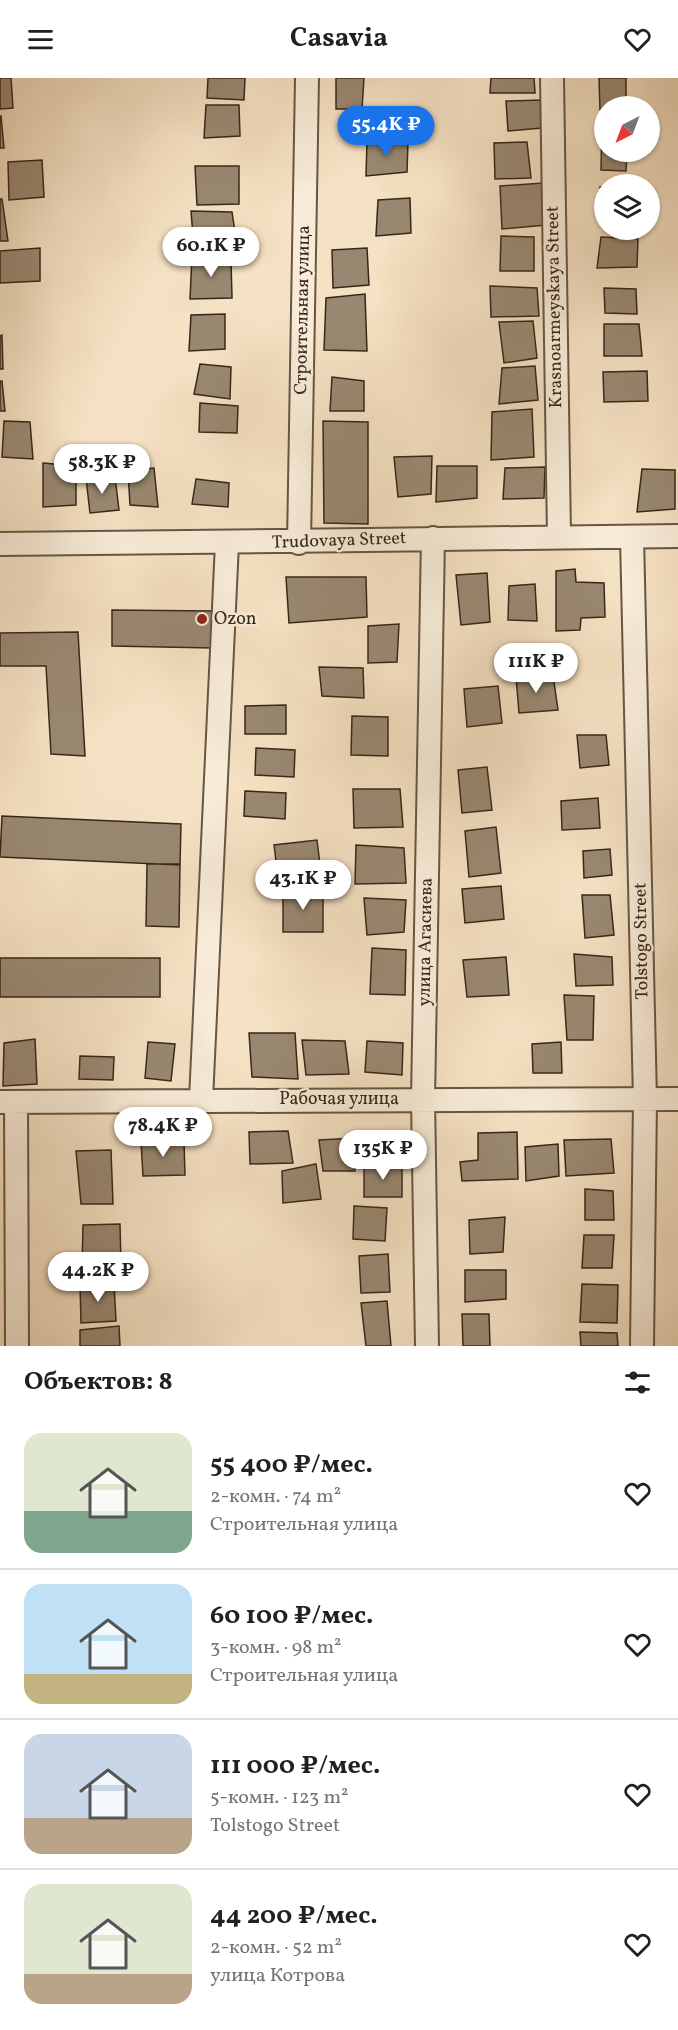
<!DOCTYPE html>
<html lang="ru">
<meta charset="utf-8">
<style>
body{margin:0;font-family:Vollkorn,serif;background:#f2f2f2;color:#202124;height:100vh;display:flex;flex-direction:column;font-size:22px;white-space:nowrap}
*{box-sizing:border-box;margin:0}
p{font-size:20px;color:#757577}
.icon{flex:none;width:33px;height:33px;fill:none;stroke:currentColor;stroke-width:2;stroke-linecap:round;stroke-linejoin:round}
.map{position:relative;height:1268px;overflow:hidden}
.panel{display:flex;flex-direction:column;background:#fff;flex:1}
.panel>*{flex:none}
.needle{width:39px;rotate:222deg}
.tools{position:absolute;left:594px;top:18px;display:grid;gap:12px}
.tools a{display:grid;place-items:center;width:66px;height:66px;border-radius:50%;background:#fff;box-shadow:0 2px 4px #0004;font-size:30px}
.price{position:absolute;translate:-50% -51px;padding:0 14px;border-radius:21px;background:#fff;color:#222;font-size:20px;line-height:39px;filter:drop-shadow(0 2px 3px #0008)}
.price::after{content:'';position:absolute;left:50%;top:36px;width:18px;height:14px;margin-left:-9px;background:inherit;clip-path:polygon(0 0,100% 0,50% 100%)}
.price.on{background:#1a73e8;color:#fff}
ul{padding:0;list-style:none}
li{display:flex;align-items:center;gap:18px;height:150px;padding:0 24px}
li+li{border-top:2px solid #e0e0e0}
li span{display:grid;place-items:center;flex:none;width:168px;height:120px;border-radius:18px;color:#555}
li>.icon{margin-inline-start:auto}
span .icon{width:72px;height:72px;fill:#fffc;stroke-width:1}
li b{font-size:26px}
h2{display:flex;justify-content:space-between;align-items:center;height:72px;padding:0 24px;font-size:26px}
header{display:flex;justify-content:space-between;align-items:center;height:78px;padding:0 24px;background:#fff;font-size:27px;font-weight:700}
.map>svg:first-child{display:block}
.building{fill:#998871;stroke:#362819;stroke-width:1.5}
.lines{fill:none;stroke-linecap:round;stroke-linejoin:round}
.minor-casing{stroke:#665644;stroke-width:26}
.minor{stroke:#f8ecd8;stroke-width:22}
.poi-dot{fill:#8f2418;stroke:#f8ecd8;stroke-width:2}
.labels{text-anchor:middle;dominant-baseline:central;stroke-width:5;stroke-linejoin:round;paint-order:stroke}
.street-label{font-size:18px;fill:#362819;stroke:#f8ecd8}
.poi-label{font-size:18px;fill:#362819;stroke:#f8ecd8;text-anchor:start}
</style>
<header><svg class="icon" aria-label="menu" viewBox="0 0 24 24"><path d="M4 6h16M4 12h16M4 18h16"/></svg>Casavia<svg class="icon" aria-label="heart" viewBox="0 0 24 24"><path d="M12 20l-8-8c-3-5 5-10 8-4 3-6 11-1 8 4z"/></svg></header>
<div class="map">
<svg width="678" height="1268" viewBox="0 0 678 1268">
<rect width="100%" height="100%" fill="#f5e1c3"/>
<filter id="stains"><feTurbulence type="fractalNoise" baseFrequency=".00333" numOctaves="4"/><feColorMatrix values="0 0 0 0 .2 0 0 0 0 .09 0 0 0 0 .02 0 0 0 .5 -.17"/></filter>
<radialGradient id="worn" r=".72"><stop offset=".6" stop-color="#630" stop-opacity="0"/><stop offset="1" stop-color="#630" stop-opacity=".3"/></radialGradient>
<path class="building" d="M0 0H11L13 30 0 31Z
M208 0H245L244 22 207 20Z
M336 0H364L362 31H336Z
M491 0H534L535 15H490Z
M599 0H626V28H604V32H600Z
M542 22V50L508 53 506 23Z
M206 27H239L240 58 204 60Z
M0 38H1L4 70H0Z
M602 42H604V74H627L626 93 601 92Z
M367 62 408 63 407 94 366 98Z
M527 64 531 100 495 101 494 65Z
M42 82 44 119 9 122 8 84Z
M195 88H239V126L197 127Z
M543 105 546 147 502 151 500 108Z
M600 109H604V148H602Z
M410 120 411 155 376 158 378 122Z
M0 121H2L8 163H0Z
M191 133 232 134 237 167 194 171Z
M501 158 534 159V193H500Z
M601 159 638 161 637 189 597 190Z
M40 170V203L0 205V173Z
M367 170 369 207 333 210 332 172Z
M192 178 231 182 232 220 190 221Z
M490 208 537 210 539 238 491 239Z
M604 210 636 211 637 236 605 235Z
M365 216 367 273 324 272 326 220Z
M225 236V271L189 273 191 237Z
M533 243 537 280 504 285 499 244Z
M604 246H639L642 278H604Z
M2 257 3 291H0V258Z
M200 286 231 289 230 321 194 316Z
M535 288 538 322 499 326 502 290Z
M647 293 648 323 604 324 603 294Z
M332 299 364 303V333H330Z
M0 303H2L5 333H0Z
M200 325 238 328 237 355 199 354Z
M532 331 534 379 491 382 492 334Z
M4 343 30 344 33 381 2 379Z
M323 343 368 344V446L324 445Z
M432 378 431 416 398 419 394 379Z
M43 385 76 388V427L43 429Z
M437 388H477V420L436 424Z
M545 389 544 420 503 421 505 390Z
M154 390 158 429 130 427 128 393Z
M642 391 675 392V431L637 434Z
M115 399 119 432 90 435 86 400Z
M196 401 229 405 228 429 192 426Z
M575 491 576 504 604 505 605 539 581 540 580 552 556 553V493Z
M487 495 490 544 461 547 456 497Z
M286 499H366L367 539 289 545Z
M535 506 537 543 508 542 509 508Z
M112 532 213 533 212 570 112 568Z
M399 546 397 584 368 585V548Z
M78 554 85 678 51 676 46 588H0V555Z
M319 589 363 590 364 620 322 618Z
M553 597 558 632 519 635 516 599Z
M498 608 502 645 467 649 464 611Z
M286 627V656H245V628Z
M352 638 388 639V678L351 677Z
M577 657H606L609 687 580 690Z
M256 670 295 672 294 699 255 697Z
M487 689 492 732 462 735 458 692Z
M353 711H400L403 749 354 750Z
M245 713 286 715 285 741 244 738Z
M598 720 600 750 562 752 561 723Z
M2 738 181 746 180 787 0 779Z
M496 749 501 795 469 799 465 753Z
M317 762 321 795 278 799 274 767Z
M356 767 404 770 406 805 355 806Z
M610 771 612 797 584 800 583 773Z
M147 786H180L179 849 146 848Z
M501 808 504 841 465 845 462 811Z
M323 811V854H283V812Z
M582 817H610L614 857 585 860Z
M364 820 406 822 404 854 367 857Z
M372 870 406 872 405 917 370 916Z
M574 876 612 879 613 907 576 908Z
M506 879 509 917 467 919 463 882Z
M0 880H160V919H0Z
M564 917 594 918 593 962H567Z
M249 955H295L298 1001 252 999Z
M35 961 37 1006 3 1008 4 965Z
M302 962 345 963 349 996 306 997Z
M367 963 403 965 402 997 365 994Z
M148 964 175 966 171 1003 145 1000Z
M561 964 562 995H533L532 966Z
M80 978 114 979 113 1002 79 1001Z
M288 1053 293 1085 250 1086 249 1054Z
M517 1054 518 1101 462 1103 460 1084 478 1082V1055Z
M355 1060V1093H323L319 1062Z
M611 1061 614 1095 566 1098 564 1062Z
M184 1063 185 1097 143 1098 141 1064Z
M558 1066 559 1098 526 1103 525 1069Z
M111 1072 113 1126H81L76 1073Z
M316 1086 321 1121 283 1125 282 1093Z
M364 1087H402V1119H364Z
M585 1111 613 1113 614 1142H585Z
M354 1128 387 1130 385 1163 353 1161Z
M505 1139 503 1174 470 1176 469 1142Z
M120 1146 121 1188 82 1189 83 1147Z
M584 1157H614L612 1190H582Z
M388 1176 390 1214 361 1215 359 1178Z
M465 1192H506V1221L465 1224Z
M80 1206H114L116 1243 81 1245Z
M582 1206 618 1207 617 1245 580 1244Z
M387 1223 391 1268H366L361 1225Z
M462 1236H489L490 1268H463Z
M119 1248 120 1268H80V1252Z
M580 1254 617 1255 618 1268H581Z"/>
<g class="lines">
<defs>
<path id="minor" d="M552 0 559 459
M632 459 645 1022 642 1268
M299 465 307 0
M0 466C226 465 452 460 678 458
M201 1022 227 465
M0 1024 678 1021
M16 1024 17 1268
M427 1268 423 1021 433 460"/>
</defs>
<use href="#minor" class="minor-casing"/>
<use href="#minor" class="minor"/>
</g>
<circle class="poi-dot" cx="202" cy="541" r="6"/>
<g class="labels">
<g class="street-label">
<text transform="translate(555 229) rotate(-91)">Krasnoarmeyskaya Street</text>
<text transform="translate(303 232) rotate(-89)">Строительная улица</text>
<text transform="translate(339 463) rotate(-2)">Trudovaya Street</text>
<text transform="translate(642 863) rotate(-91)">Tolstogo Street</text>
<text transform="translate(426 864) rotate(-89)">улица Агасиева</text>
<text x="339" y="1021">Рабочая улица</text>
</g>
<g class="poi-label">
<text x="214" y="541">Ozon</text>
</g>
</g>
<rect width="100%" height="100%" filter="url(#stains)"/>
<rect width="100%" height="100%" fill="url(#worn)"/>
</svg>
<div class="tools">
<a><svg class="needle" viewBox="-14 -14 28 28"><path d="M0-13l5 13h-10z" fill="#e53935"/><path d="M0 13l5-13h-10z" fill="#757577"/></svg></a>
<a><svg class="icon" aria-label="layers" viewBox="0 0 24 24"><path d="M12 4l9 5-9 5-9-5zM3 14l9 5 9-5"/></svg></a>
</div>
<b class="price on" style="left:386px;top:79px">55.4K ₽</b>
<b class="price" style="left:211px;top:200px">60.1K ₽</b>
<b class="price" style="left:102px;top:417px">58.3K ₽</b>
<b class="price" style="left:536px;top:616px">111K ₽</b>
<b class="price" style="left:303px;top:833px">43.1K ₽</b>
<b class="price" style="left:163px;top:1080px">78.4K ₽</b>
<b class="price" style="left:383px;top:1103px">135K ₽</b>
<b class="price" style="left:98px;top:1225px">44.2K ₽</b>
</div>
<section class="panel">
<h2>Объектов: 8<svg class="icon" aria-label="filters" viewBox="0 0 24 24"><path d="M4 7h16M4 17h16"/><circle cx="9" cy="7" r="2"/><circle cx="15" cy="17" r="2"/></svg></h2>
<ul>
<li><span style="background:linear-gradient(#dfe7d0 65%,#7fa58c 0)"><svg class="icon" aria-label="home" viewBox="0 0 24 24"><path d="M3 11l9-7 9 7M6 9v11h12V9"/></svg></span><div><b>55 400 ₽/мес.</b><p>2-комн. · 74 m²</p><p>Строительная улица</p></div><svg class="icon" aria-label="heart" viewBox="0 0 24 24"><path d="M12 20l-8-8c-3-5 5-10 8-4 3-6 11-1 8 4z"/></svg></li>
<li><span style="background:linear-gradient(#bfe0f5 75%,#c2b280 0)"><svg class="icon" aria-label="home" viewBox="0 0 24 24"><path d="M3 11l9-7 9 7M6 9v11h12V9"/></svg></span><div><b>60 100 ₽/мес.</b><p>3-комн. · 98 m²</p><p>Строительная улица</p></div><svg class="icon" aria-label="heart" viewBox="0 0 24 24"><path d="M12 20l-8-8c-3-5 5-10 8-4 3-6 11-1 8 4z"/></svg></li>
<li><span style="background:linear-gradient(#c9d6e8 70%,#b9a48a 0)"><svg class="icon" aria-label="home" viewBox="0 0 24 24"><path d="M3 11l9-7 9 7M6 9v11h12V9"/></svg></span><div><b>111 000 ₽/мес.</b><p>5-комн. · 123 m²</p><p>Tolstogo Street</p></div><svg class="icon" aria-label="heart" viewBox="0 0 24 24"><path d="M12 20l-8-8c-3-5 5-10 8-4 3-6 11-1 8 4z"/></svg></li>
<li><span style="background:linear-gradient(#dfe7d0 75%,#b9a48a 0)"><svg class="icon" aria-label="home" viewBox="0 0 24 24"><path d="M3 11l9-7 9 7M6 9v11h12V9"/></svg></span><div><b>44 200 ₽/мес.</b><p>2-комн. · 52 m²</p><p>улица Котрова</p></div><svg class="icon" aria-label="heart" viewBox="0 0 24 24"><path d="M12 20l-8-8c-3-5 5-10 8-4 3-6 11-1 8 4z"/></svg></li>
</ul>
</section>
